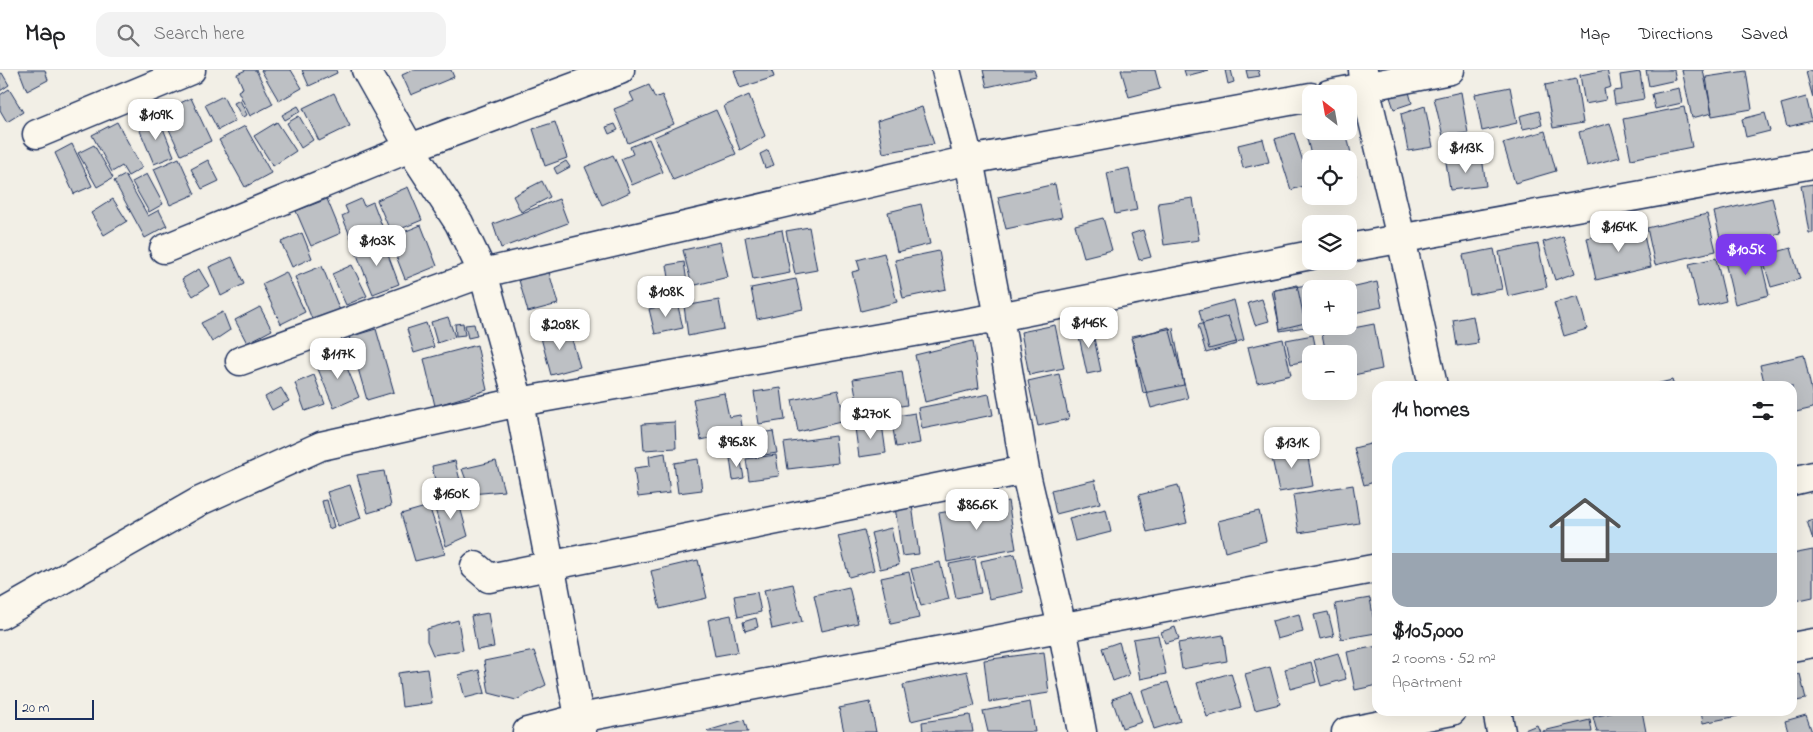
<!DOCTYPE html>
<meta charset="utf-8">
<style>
body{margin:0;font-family:"Indie Flower",sans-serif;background:#f2f2f2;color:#202124;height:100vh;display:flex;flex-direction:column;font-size:19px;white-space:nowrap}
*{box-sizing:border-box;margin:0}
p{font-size:16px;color:#757577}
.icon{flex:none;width:28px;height:28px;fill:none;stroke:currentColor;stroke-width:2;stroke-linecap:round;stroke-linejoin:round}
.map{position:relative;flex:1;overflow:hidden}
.sheet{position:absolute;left:1372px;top:311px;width:425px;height:335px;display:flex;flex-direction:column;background:#fff;border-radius:15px;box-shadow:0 5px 20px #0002}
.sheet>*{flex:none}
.needle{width:32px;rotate:329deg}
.controls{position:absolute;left:1302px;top:15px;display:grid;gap:10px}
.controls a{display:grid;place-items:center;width:55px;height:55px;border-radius:10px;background:#fff;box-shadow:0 5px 20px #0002;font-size:25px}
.scale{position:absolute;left:15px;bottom:12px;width:79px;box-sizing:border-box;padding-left:5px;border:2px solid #1b2f5e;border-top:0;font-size:14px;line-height:18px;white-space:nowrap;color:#1b2f5e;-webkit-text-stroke:4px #fbf7ec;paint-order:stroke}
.price{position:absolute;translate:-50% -42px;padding:0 11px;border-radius:10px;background:#fff;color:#222;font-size:16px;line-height:32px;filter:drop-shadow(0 1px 2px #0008)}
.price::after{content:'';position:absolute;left:50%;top:30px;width:15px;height:11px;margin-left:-8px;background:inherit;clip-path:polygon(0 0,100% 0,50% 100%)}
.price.selected{background:#7c3aed;color:#fff}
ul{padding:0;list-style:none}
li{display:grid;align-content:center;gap:10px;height:265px;padding:0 20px}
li+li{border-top:1px solid #e0e0e0}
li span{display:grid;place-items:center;height:155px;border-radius:15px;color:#555}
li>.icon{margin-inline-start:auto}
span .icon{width:90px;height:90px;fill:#fffc;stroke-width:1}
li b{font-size:21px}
h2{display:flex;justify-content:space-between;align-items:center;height:60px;padding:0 20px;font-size:21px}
header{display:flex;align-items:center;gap:30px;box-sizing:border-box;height:70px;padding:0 25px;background:#fff;border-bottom:1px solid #e0e0e0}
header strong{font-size:24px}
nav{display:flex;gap:28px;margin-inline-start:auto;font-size:18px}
.search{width:350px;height:45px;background:#f2f2f2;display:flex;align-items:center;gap:12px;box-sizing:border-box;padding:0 18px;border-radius:15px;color:#757577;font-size:19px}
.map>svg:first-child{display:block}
.building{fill:#bdc0c4;stroke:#1b2f5e}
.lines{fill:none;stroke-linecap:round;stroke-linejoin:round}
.minor-casing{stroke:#1b2f5e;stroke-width:31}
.minor{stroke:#fbf7ec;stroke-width:28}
</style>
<header>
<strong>Map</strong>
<div class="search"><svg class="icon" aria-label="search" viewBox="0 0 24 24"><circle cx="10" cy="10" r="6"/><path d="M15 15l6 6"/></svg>Search here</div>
<nav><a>Map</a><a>Directions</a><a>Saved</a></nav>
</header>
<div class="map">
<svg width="1813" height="662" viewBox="0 0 1813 662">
<rect width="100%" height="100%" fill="#f2efe6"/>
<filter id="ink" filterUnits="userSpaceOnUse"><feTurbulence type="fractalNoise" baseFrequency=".02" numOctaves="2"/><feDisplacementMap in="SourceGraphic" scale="10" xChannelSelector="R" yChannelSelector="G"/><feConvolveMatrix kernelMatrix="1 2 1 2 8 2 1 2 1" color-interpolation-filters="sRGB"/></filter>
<g filter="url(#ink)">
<path class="building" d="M19 0H45L48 10 27 21Z
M246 0H256L273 34 250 46 238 21 243 18 237 4Z
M261 0H291L302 18 279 31Z
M302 0H336L337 3 309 16Z
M413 0H451L454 7 411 25 402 5Z
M734 0H772L774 7 740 18Z
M983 0H1034L1036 6 987 17Z
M1121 0H1155L1160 19 1129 27Z
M1184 0H1209L1186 6Z
M1225 0H1231L1234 12 1228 14Z
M1246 0H1258L1260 6 1248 8Z
M1607 0 1611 17 1604 19 1606 30 1585 34 1580 5Z
M1646 0H1674L1676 10 1649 16Z
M1682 0H1703L1712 43 1692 48Z
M1813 0V28L1806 2Z
M1746 1 1752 39 1712 46 1706 7Z
M1640 2 1644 29 1615 34 1613 21 1622 20 1620 5Z
M2 3 9 15 0 21V4Z
M1576 9 1583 53 1553 58 1545 15Z
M649 15 655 28 662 25 674 54 628 73 614 39 634 31 630 23Z
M1510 17 1517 53 1482 61 1475 24Z
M1679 18 1682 33 1655 39 1652 24Z
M9 19 23 42 7 52 0 40V25Z
M1409 22 1412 33 1394 39 1390 27Z
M1461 22 1468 63 1443 66 1434 28Z
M334 23 350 56 319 71 303 38Z
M749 25 765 66 740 80 724 36Z
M223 26 235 51 218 60 205 35Z
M1806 27 1812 51 1787 57 1781 34Z
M191 28 211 71 181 85 161 42Z
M240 30 247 45 242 47 234 33Z
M298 36 301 41 285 50 282 45Z
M1425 36 1433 77 1408 81 1401 44Z
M922 37 934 74 883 83 877 51Z
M1684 37 1692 77 1631 89 1623 49Z
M716 40 736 84 673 110 654 67Z
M1539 41 1542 55 1523 59 1520 46Z
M1765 43 1770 61 1746 67 1742 49Z
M299 46 313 70 301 78 287 53Z
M159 48 174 86 154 94 138 56Z
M117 52 142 98 128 106 122 96 112 102 92 65Z
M277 52 296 81 273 96 254 66Z
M555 52 567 88 545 96 533 59Z
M1610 53 1620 87 1587 96 1579 62Z
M615 54 618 60 609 64 606 57Z
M245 56 271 103 245 117 219 70Z
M1311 59V61H1346L1356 106 1349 108V89H1312L1305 61Z
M1545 61 1556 101 1515 113 1503 73Z
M1294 63 1310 114 1291 120 1275 69Z
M649 69 663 102 632 115 621 89 633 84 630 77Z
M1263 69 1269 92 1243 98 1238 75Z
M1471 69 1473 82 1455 84 1453 71Z
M72 74 92 116 74 124 55 83Z
M94 75 113 108 97 117 78 83Z
M768 80 774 95 765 98 760 84Z
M613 85 630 122 602 135 585 97Z
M1482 87 1486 116 1450 120 1446 92Z
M179 88 195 124 170 135 154 99Z
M208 90 219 111 202 119 191 99Z
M566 91 570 97 557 104 554 98Z
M1129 98 1137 140 1115 144 1107 103Z
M147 104 163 134 149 142 132 112Z
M125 105 148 146 159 140 167 156 145 168 114 111Z
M542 111 550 127 521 142 513 126Z
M1055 114 1062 147 1006 159 998 127Z
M1813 114V163H1809L1801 116Z
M408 117 422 150 391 163 377 130Z
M1193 128 1199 170 1164 175 1158 133Z
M1772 128 1781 163 1722 177 1714 142Z
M113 129 127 151 104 165 91 143Z
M327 129 341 163 311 176 296 141Z
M361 129 364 136 373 132 384 161 353 173 342 146 348 143 345 136Z
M559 129 568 153 501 178 493 154Z
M921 134 930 174 897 182 888 142Z
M1707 144 1716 181 1655 195 1647 158Z
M1103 148 1112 180 1084 187 1075 155Z
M421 155 437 196 405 209 389 168Z
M1642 156 1651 197 1596 210 1587 168Z
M809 157 817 200 795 204 786 161Z
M782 160 790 203 753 210 745 167Z
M1143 160 1151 187 1139 190 1131 164Z
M302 163 312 188 292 197 281 172Z
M1563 166 1575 203 1555 210 1543 172Z
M382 169 399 214 373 224 355 180Z
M720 172 728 207 692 216 683 180Z
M1538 174 1547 217 1508 226 1499 182Z
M1791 178 1800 209 1771 217 1762 186Z
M1494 179 1502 219 1470 225 1463 185Z
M1758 179 1769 225 1735 234 1724 188Z
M939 181 946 219 903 228 895 190Z
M884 183 897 232 861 241 852 202 860 200 857 190Z
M232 187 244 214 221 226 209 197Z
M1716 188 1726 231 1699 238 1689 194Z
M684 192 688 219 671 221 667 195Z
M352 195 367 226 346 235 332 204Z
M547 195 558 234 528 242 517 203Z
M322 196 341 243 314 254 295 207Z
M199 199 209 216 193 226 182 209Z
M286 202 305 242 281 254 262 214Z
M796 209 803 239 757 249 751 218Z
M1331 212 1333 219H1312V218Z
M1377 212 1382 237 1349 244V219H1347Z
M1297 215 1305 253 1280 259 1272 221Z
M1307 215 1311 242V256L1280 261 1274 220Z
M1578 226 1587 259 1564 266 1554 233Z
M1262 229 1269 251 1255 255 1248 233Z
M719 230 724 259 688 266 684 236Z
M1234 230 1244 270 1209 279 1199 240Z
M677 232 683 258 655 264 649 239Z
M260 237 272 260 247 273 235 250Z
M223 242 230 260 212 272 201 253Z
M1228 246 1237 274 1206 283 1198 255Z
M1473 246 1478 273 1457 276 1453 250Z
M448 247 455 267 437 273 431 252Z
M426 253 434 277 414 283 407 259Z
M463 253 465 265 456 266 455 254Z
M474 254 477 266 468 268 465 255Z
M1091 254 1101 301 1087 304 1077 257Z
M1374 254 1382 299 1349 306V284H1326L1322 264Z
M1055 255 1064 298 1029 305 1021 262Z
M568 256 580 297 551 305 540 264Z
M1169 257 1188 328 1151 338 1131 268Z
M1173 258 1184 315 1143 323 1132 266Z
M376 259 394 322 367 330 349 267Z
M1313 265 1317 284H1311V290L1291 294 1286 270Z
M1283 269 1291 305 1257 313 1248 277Z
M973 271 979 318 925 332 915 285Z
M477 275 487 320 435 336 424 289Z
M341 283 359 327 334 338 316 294Z
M1804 285 1813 327V338L1792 343V316H1765L1760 295Z
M902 301 907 335 859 343 853 309Z
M1059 304 1069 349 1038 356 1028 311Z
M314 305 325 334 305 341 295 313Z
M1672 310 1674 316H1648Z
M281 318 289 331 272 340 265 327Z
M781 318 785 350 759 354 754 322Z
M838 320 845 351 798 362 792 330Z
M724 323 729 347 740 345 743 361 701 370 693 329Z
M989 324 993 345 922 359 918 338Z
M915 343 920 373 896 377 891 347Z
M675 352 676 378 644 380 642 354Z
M882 354 886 383 859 387 855 358Z
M773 361 777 383 758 386 757 379 740 382 738 367Z
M835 366 838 393 788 399 784 373Z
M1378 372V411L1364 415 1354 378Z
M1306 376 1313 416 1279 422 1271 383Z
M665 383 670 423 638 427 634 398 650 396 649 386Z
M776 385 779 406 749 410 746 389Z
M740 386 744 408 733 410 730 388Z
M698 389 702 420 678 423 674 393Z
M455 391 461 414 437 420 432 396Z
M496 391 504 421 471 424 462 399Z
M384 401 391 436 368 443 357 405Z
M1095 410 1100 433 1056 444 1051 420Z
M350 415 361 448 338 456 327 422Z
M1178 415 1187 453 1147 462 1139 425Z
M1353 415 1359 453 1299 463 1293 425Z
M457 426 468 466 446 476 435 439 441 438 440 429Z
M327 430 334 457 329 459 322 431Z
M1008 431 1016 479 947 492 939 443Z
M912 435 919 484 902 486 895 437Z
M429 436 445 484 415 491 401 444Z
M1106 439 1111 462 1075 471 1069 448Z
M1259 441 1266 471 1225 482 1218 451Z
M1813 449V470L1807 451Z
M891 458 899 495 880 499 871 463Z
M864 460 874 500 849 507 838 466Z
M1813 480V527L1795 531 1792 519V484Z
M1015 484 1023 522 989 529 981 491Z
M975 489 981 523 956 528 949 494Z
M698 490 707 528 660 539 651 501Z
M940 492 949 529 921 536 911 499Z
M909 502 919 548 891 554 881 508Z
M793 514 802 552 772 559 764 520Z
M849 517 858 553 822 561 814 525Z
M757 522 761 542 738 547 734 526Z
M1370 528 1376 563 1341 569 1335 534Z
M1328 542 1334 566 1320 569 1314 545Z
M488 543 494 577 477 580 471 546Z
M1299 544 1303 562 1277 569 1272 551Z
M731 545 738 582 715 586 708 550Z
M756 548 758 557 745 561 743 552Z
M458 550 463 580 433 585 427 571V559Z
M1175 557 1179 569 1165 573 1161 562Z
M1158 565 1166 604 1140 609 1133 569Z
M1223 565 1227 591 1182 599 1178 573Z
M1119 572 1129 605 1113 611 1102 578Z
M1378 576V615L1355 620 1347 582Z
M534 581 546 615 516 630 489 623 484 591Z
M1044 582 1049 623 989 632 984 590Z
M1338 583 1346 609 1321 616 1314 590Z
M1311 592 1316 612 1290 619 1285 599Z
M1270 597 1280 634 1255 640 1245 604Z
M427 599 432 633 402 637 398 603Z
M479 600 485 623 465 628 459 605Z
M967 601 975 636 911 651 903 615Z
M1231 603 1241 637 1207 647 1197 613Z
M1800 604 1806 629 1792 632V606Z
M1168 612 1180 651 1154 659 1142 620Z
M1131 622 1142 652 1122 658 1112 629Z
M870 632 876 662H844L839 638Z
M1030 632 1035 662H988L983 641Z
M1620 641H1642L1646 662H1597L1593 647Z
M1701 641H1737L1738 646 1703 653Z
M970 645 973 662H923L922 652Z
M1806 645 1812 662H1788L1785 651Z
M744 650 748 662H708L707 661Z
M1590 650 1592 662H1543V661Z
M1537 655 1540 662H1522V661Z"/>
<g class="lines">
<defs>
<path id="minor" d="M366 0 410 78 459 153 483 203 519 332 582 662
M946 0 969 90 999 247 1025 400 1062 557 1082 662
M1363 0 1365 17 1401 168 1433 316
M1329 24 1450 0
M37 64 191 0
M1349 178 1813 94
M164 179 410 78 620 0
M240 291 483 203 969 90 1311 27
M1792 411 1813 406
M475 496 489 508 1025 400
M0 545 200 431 321 376 519 332 999 247 1311 185
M1792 577 1813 573
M1497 641 1501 662
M527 662 580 648 1378 498
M1346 662 1452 641"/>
</defs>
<use href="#minor" class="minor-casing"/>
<use href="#minor" class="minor"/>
</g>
</g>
</svg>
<div class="controls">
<a><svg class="needle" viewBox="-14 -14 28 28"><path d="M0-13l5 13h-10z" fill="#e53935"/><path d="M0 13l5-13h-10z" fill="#757577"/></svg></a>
<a><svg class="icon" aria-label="locate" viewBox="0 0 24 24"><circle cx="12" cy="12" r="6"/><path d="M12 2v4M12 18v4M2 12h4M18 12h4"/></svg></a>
<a><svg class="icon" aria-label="layers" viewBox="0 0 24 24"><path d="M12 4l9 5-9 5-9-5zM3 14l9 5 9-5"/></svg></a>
<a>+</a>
<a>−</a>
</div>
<div class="scale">20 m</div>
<b class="price" style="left:156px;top:71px">$109K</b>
<b class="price" style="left:1466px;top:104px">$113K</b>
<b class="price" style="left:1619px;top:183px">$164K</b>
<b class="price" style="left:377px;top:197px">$103K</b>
<b class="price selected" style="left:1746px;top:206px">$105K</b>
<b class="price" style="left:666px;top:248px">$108K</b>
<b class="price" style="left:1089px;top:279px">$146K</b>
<b class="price" style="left:560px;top:281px">$208K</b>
<b class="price" style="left:338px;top:310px">$117K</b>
<b class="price" style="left:871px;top:370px">$270K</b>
<b class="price" style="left:737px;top:398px">$96.8K</b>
<b class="price" style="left:1292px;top:399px">$131K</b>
<b class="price" style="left:451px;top:450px">$160K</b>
<b class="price" style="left:977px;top:461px">$86.6K</b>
<section class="sheet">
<h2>14 homes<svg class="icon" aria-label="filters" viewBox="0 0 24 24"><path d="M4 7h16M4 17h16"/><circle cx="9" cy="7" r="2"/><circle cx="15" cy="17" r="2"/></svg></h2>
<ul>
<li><span style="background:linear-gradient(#bfe0f5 65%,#9aa5b1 0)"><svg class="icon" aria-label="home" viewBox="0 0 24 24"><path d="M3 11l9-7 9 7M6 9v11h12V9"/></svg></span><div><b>$105,000</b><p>2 rooms · 52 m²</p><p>Apartment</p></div></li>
</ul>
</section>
</div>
